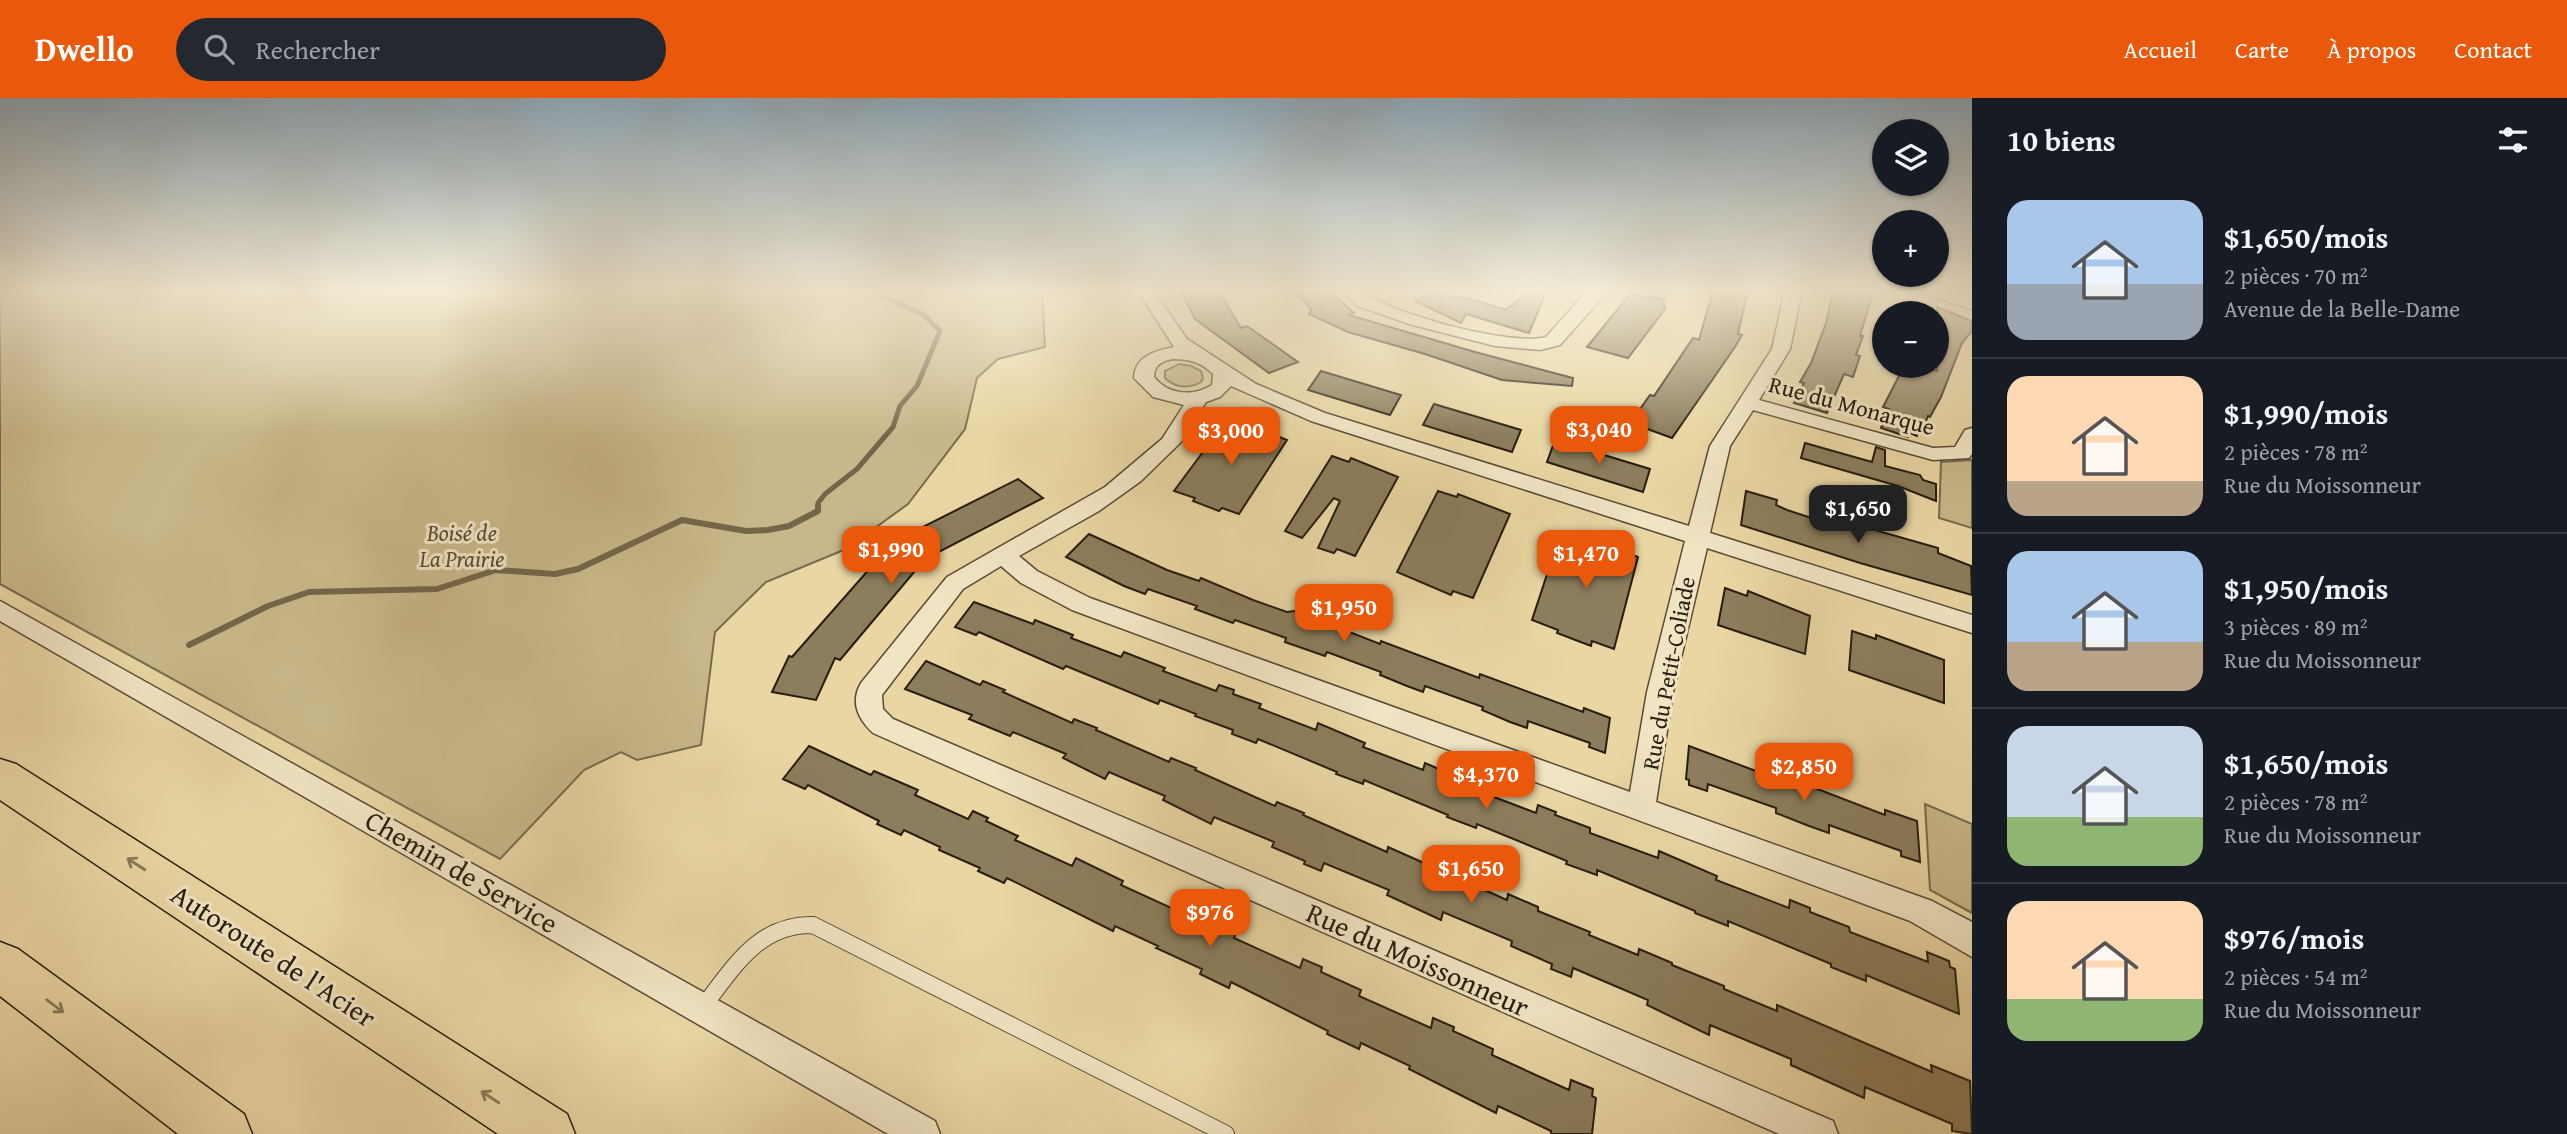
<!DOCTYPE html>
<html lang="fr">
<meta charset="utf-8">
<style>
body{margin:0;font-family:"Gentium Book Plus",serif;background:#242831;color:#f1f3f6;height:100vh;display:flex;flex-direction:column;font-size:26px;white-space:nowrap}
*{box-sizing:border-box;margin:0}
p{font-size:23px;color:#9ea1a6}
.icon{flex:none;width:38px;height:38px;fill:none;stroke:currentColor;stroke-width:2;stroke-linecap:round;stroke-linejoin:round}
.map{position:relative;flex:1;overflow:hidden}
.side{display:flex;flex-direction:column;background:#171b24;width:595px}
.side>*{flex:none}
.controls{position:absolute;left:1872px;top:21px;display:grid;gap:14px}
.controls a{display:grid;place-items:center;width:77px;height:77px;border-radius:50%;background:#171b24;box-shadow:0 2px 5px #0004;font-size:35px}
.price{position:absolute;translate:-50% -60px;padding:0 16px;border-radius:14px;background:#ea580c;color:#fff;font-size:23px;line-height:46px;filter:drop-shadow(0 2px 4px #0008)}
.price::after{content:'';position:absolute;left:50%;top:42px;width:21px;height:16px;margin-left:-10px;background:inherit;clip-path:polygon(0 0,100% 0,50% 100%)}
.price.on{background:#222;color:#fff}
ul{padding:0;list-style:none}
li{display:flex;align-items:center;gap:21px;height:175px;padding:0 35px}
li+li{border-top:2px solid #363941}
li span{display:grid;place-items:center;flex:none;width:196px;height:140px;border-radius:21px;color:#555}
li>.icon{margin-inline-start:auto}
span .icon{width:84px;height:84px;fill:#fffc;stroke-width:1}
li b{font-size:30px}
h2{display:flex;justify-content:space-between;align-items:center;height:84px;padding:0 35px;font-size:30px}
header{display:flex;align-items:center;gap:42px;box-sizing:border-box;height:98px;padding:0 35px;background:#ea580c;color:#fff}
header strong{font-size:33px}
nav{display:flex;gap:38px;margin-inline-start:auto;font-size:24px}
.search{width:490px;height:63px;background:#242831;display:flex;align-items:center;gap:18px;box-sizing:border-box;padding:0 24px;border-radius:38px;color:#9ea1a6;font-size:26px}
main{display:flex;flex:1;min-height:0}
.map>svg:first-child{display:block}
.green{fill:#c8b78a;stroke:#786a4d;stroke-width:2}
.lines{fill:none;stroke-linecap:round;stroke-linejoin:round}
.stream-far1{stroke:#74664a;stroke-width:5}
.stream{stroke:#74664a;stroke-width:6}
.building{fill:#8c7d5c;stroke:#271d10;stroke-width:2}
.lane-casing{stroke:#584b35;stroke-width:18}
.street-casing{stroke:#584b35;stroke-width:3}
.highway-casing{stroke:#271d10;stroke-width:3}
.lane{stroke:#f1e4c3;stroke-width:16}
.street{fill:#f1e4c3;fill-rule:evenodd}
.highway{fill:#e9d6a3;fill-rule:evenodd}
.oneway{stroke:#887a5a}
.labels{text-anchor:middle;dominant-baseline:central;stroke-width:6;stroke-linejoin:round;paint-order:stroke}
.street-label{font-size:23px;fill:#271d10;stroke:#f1e4c3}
.park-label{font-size:23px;font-style:italic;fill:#574b35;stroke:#f1e4c3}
.near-street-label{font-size:28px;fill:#271d10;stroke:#f1e4c3}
</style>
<header>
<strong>Dwello</strong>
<div class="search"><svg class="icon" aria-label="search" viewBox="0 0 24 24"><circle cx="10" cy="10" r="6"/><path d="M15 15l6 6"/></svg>Rechercher</div>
<nav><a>Accueil</a><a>Carte</a><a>À propos</a><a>Contact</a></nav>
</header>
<main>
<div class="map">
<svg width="1972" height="1036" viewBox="0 0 1972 1036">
<rect width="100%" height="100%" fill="#e9d6a3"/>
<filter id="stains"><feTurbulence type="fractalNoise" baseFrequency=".00286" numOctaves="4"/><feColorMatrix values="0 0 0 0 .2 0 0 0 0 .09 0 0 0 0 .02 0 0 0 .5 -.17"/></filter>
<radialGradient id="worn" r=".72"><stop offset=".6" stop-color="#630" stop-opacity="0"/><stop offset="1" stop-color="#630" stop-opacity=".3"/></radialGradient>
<path class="green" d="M0 192H1042L1045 249 998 261 977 280 965 331 908 406 846 451 766 484 715 534 701 647 637 662 621 654 584 672 500 761 0 486Z
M1179 266 1191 268 1201 273 1203 280 1201 284C1189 291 1175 290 1165 280V273Z
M1972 362V430L1939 420 1941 364Z
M1925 706 1972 726V815L1930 792Z"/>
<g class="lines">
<path class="stream-far1" d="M818 410V405L825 396 857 371 893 329 900 308 917 288 940 233 924 217 869 192"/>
<path class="stream" d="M189 547 268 508 309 494 437 491 496 472 555 476 578 471 682 422 746 433 768 432 789 428 818 413V408"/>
</g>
<path class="building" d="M1180 192H1218L1241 230 1247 228 1298 264 1269 275 1195 221Z
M1294 192H1328L1354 215 1349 217 1475 254 1573 280 1572 288 1502 282 1425 256 1348 234 1309 216 1311 211Z
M1436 192 1457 201 1461 199 1471 201 1506 212 1531 192H1547L1529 235 1466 216 1461 225 1415 203Z
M1713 192H1748L1738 236 1742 237 1735 249 1672 340 1639 328 1641 324 1633 321 1650 297 1654 298 1693 240 1699 242Z
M1833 192H1874L1860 238H1863L1856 257 1860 258 1853 279 1844 276 1827 315 1794 305 1804 285 1800 284 1811 265 1826 225Z
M1630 196 1663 201 1665 211 1628 260 1587 249Z
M1937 209 1972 223V233L1962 245 1941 299 1930 319 1928 318 1922 334 1919 333 1917 338 1910 335 1908 339 1881 330 1889 311 1883 309 1903 270 1907 272 1909 268 1922 272 1923 269 1937 273Z
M1321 273 1401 297 1390 317 1308 292Z
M1434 306 1521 332 1512 354 1423 327Z
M1226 323 1242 328 1244 325 1287 342 1239 416 1222 410 1219 413 1193 403 1195 400 1174 393Z
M1555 342 1650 371 1643 394 1547 364Z
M1805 345 1872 364 1876 349 1885 352V368L1920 377 1923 382 1936 386V403L1898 388 1801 360Z
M1332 358 1349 364 1351 360 1398 379 1355 458 1337 451 1334 455 1318 450 1340 403 1334 400 1302 440 1285 433Z
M1018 381 1043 400 925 461 840 562 835 560 816 602 772 594 789 558 792 559 893 444Z
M1438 393 1457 399 1458 396 1510 416 1473 500 1453 493 1451 497 1397 474Z
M1746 393 1777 402 1776 407 1787 412 1842 430 1854 431V426L1938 450V455L1971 468 1972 497 1860 465 1741 427Z
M1561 434 1581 441 1582 437 1638 459 1614 551 1592 543 1591 548 1578 543 1557 535 1558 532 1532 522Z
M1089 436 1167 472 1199 483 1201 480 1253 502 1287 514 1294 513 1311 519 1380 546 1381 543 1479 580 1480 576 1583 614 1584 610 1610 620 1605 655 1589 649 1590 645 1528 623 1527 630 1510 624 1482 612 1483 609 1425 588 1423 594 1407 588 1380 577 1381 574 1327 554 1325 558 1285 544 1286 540 1235 522 1233 525 1195 511 1197 508 1148 491 1145 496 1124 488 1066 459Z
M1725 490 1747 498 1748 493 1810 518 1805 556 1718 527Z
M974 504 1033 526 1035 522 1073 537 1071 540 1121 559 1124 554 1165 570 1163 573 1216 593 1219 587 1234 592 1233 596 1261 606 1259 610 1316 632 1318 625 1365 645 1363 649 1423 672 1425 665 1474 686 1473 691 1536 715 1538 707 1556 714 1555 717 1590 730V735L1658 760 1659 753 1717 778 1716 782 1789 810 1790 802 1810 810V814L1849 829 1850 834 1928 864 1927 854 1949 863 1950 869 1955 871 1959 916 1866 877V883L1831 869V866L1728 823V828L1695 815V813L1597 772V777L1566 766 1567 763 1477 726 1476 730 1447 719 1448 717 1364 682 1363 686 1336 676 1337 674 1258 641 1256 645 1232 636 1233 632 1195 618 1196 616 1160 602 1158 606 1066 568 1063 571 979 534 976 537 955 529Z
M1852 533 1876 541V537L1944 562V605L1849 572Z
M926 563 980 587 983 583 1005 592 1003 594 1072 625 1074 621 1097 630 1096 632 1169 664 1171 660 1196 670 1195 672 1275 708 1277 704 1304 715 1303 717 1387 754 1388 749 1507 802 1508 796 1538 809V813L1590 834 1589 837 1638 857 1639 851 1672 865V867L1724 888V891L1777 913V907L1932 974 1931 967 1970 983 1972 1036 1952 1033V1026L1865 989 1864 1000 1791 967V961L1710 927 1709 937 1647 907 1648 902 1573 870 1571 879 1551 871 1552 866 1511 848 1512 843 1443 814 1441 822 1387 797 1389 792 1324 765 1321 773 1304 766 1305 763 1272 749 1274 744 1214 719 1211 726 1163 702 1165 698 1109 674 1105 681 1063 660 1066 656 1013 634 1010 638 969 621 972 617 905 591Z
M809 648 871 677 874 673 918 692 915 697 968 721 973 713 988 720 986 723 1018 738 1015 742 1072 768 1076 760 1123 783 1121 787 1182 815 1186 807 1204 814 1202 819 1236 835 1234 840 1300 870 1303 861 1322 869 1321 874 1361 892 1359 898 1431 930 1433 920 1454 929 1453 933 1493 951 1492 957 1569 992 1571 982 1593 991 1592 998 1596 1000 1592 1036H1551V1033L1498 1008 1496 1015 1409 971 1410 968 1361 945 1359 951 1327 936 1328 933 1231 884 1229 890 1200 876 1202 871 1156 850 1158 848 1115 828 1113 833 1007 780 1004 785 978 773 980 770 939 752 940 749 904 732 901 737 877 726 879 723 808 687 805 691 783 681Z
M1689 648 1764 676V672L1794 682 1885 717V712L1917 723 1920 764 1901 758V753L1829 727V735L1809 728 1776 715V710L1708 686 1707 693 1689 687V682L1686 681Z"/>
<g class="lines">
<defs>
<path id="lane" d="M702 910C733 871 757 826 813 827L1226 1036"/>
<path id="street" d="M1137 192H1153L1187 241 1256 286 1325 315 1689 428 1710 348 1772 251 1785 192H1802L1790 251 1759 302 1933 350 1955 349 1965 332 1972 330V356L1969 360 1933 362 1753 312 1730 348 1710 435 1972 517V535L1707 450 1673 594 1656 704 1932 803 1972 824V859L1910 823 1072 512 1021 485 1001 468 963 491 882 597 883 611 893 621 1833 1023 1838 1036H1779L873 635C858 621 850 604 861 585L947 479 1105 389 1162 341 1184 307 1153 299 1134 280C1135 258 1155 253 1174 249ZM1173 261C1189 261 1201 264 1213 276L1212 287C1193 299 1168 297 1154 279 1154 267 1162 263 1173 261ZM1231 288 1311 323 1685 443 1647 594 1630 694 1090 500 1037 473 1019 458 1099 413 1141 383 1181 344 1206 304 1220 299Z
M1342 192H1361C1386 215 1513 249 1546 239L1588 192H1605L1599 203 1560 247 1540 252 1495 248 1409 226 1358 208Z
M1921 192H1946L1972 200V211L1924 196Z
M0 503 935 1023 940 1036H888L0 523Z"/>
<path id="highway" d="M0 661 16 666 567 1016 575 1036H498L0 702Z
M0 844 18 851 244 1016 252 1036H178L0 898Z"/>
</defs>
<use href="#lane" class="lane-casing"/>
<use href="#street" class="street-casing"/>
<use href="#highway" class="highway-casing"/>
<use href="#lane" class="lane"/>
<use href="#street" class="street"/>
<use href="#highway" class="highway"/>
</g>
<defs><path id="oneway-shaft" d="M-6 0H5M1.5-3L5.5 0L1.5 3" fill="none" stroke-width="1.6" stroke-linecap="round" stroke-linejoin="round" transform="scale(1.75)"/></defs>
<g class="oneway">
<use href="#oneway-shaft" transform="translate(136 766) rotate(-147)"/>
<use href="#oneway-shaft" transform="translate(55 908) rotate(37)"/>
<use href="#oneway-shaft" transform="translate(490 999) rotate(-147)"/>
</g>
<linearGradient id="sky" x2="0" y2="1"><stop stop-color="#8ea8b8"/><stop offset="0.57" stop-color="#f5edd6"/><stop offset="1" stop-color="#f5edd6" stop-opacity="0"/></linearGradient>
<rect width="1972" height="337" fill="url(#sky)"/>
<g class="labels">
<g class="street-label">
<text transform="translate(1852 307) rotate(15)">Rue du Monarque</text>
<text transform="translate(1668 575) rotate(-79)">Rue du Petit-Coliade</text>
</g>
<g class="park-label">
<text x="462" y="434">Boisé de<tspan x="462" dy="26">La Prairie</tspan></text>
</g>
<g class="near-street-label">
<text transform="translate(462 773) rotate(30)">Chemin de Service</text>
<text transform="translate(274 857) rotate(33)">Autoroute de l'Acier</text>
<text transform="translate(1418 861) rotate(24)">Rue du Moissonneur</text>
</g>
</g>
<rect width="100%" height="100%" filter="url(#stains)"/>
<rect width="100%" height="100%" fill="url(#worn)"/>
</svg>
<div class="controls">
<a><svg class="icon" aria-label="layers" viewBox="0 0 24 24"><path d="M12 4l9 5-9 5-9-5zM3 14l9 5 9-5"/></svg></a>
<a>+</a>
<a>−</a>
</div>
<b class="price" style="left:1599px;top:368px">$3,040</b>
<b class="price" style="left:1231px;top:369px">$3,000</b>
<b class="price on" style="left:1858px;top:447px">$1,650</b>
<b class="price" style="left:891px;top:488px">$1,990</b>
<b class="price" style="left:1586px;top:492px">$1,470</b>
<b class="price" style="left:1344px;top:546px">$1,950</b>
<b class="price" style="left:1804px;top:705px">$2,850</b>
<b class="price" style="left:1486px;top:713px">$4,370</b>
<b class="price" style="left:1471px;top:807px">$1,650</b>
<b class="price" style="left:1210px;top:851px">$976</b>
</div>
<section class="side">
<h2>10 biens<svg class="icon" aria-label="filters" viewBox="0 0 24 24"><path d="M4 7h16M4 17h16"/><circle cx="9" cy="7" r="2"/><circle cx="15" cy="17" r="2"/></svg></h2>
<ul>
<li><span style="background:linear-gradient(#a9c7e8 60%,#9aa5b1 0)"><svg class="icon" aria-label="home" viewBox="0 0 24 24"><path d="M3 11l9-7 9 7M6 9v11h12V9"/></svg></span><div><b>$1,650/mois</b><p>2 pièces · 70 m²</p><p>Avenue de la Belle-Dame</p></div></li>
<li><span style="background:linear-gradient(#ffd9b3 75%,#b9a48a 0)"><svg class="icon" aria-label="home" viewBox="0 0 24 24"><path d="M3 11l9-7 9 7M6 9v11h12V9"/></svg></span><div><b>$1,990/mois</b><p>2 pièces · 78 m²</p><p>Rue du Moissonneur</p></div></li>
<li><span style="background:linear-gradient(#a9c7e8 65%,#b9a48a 0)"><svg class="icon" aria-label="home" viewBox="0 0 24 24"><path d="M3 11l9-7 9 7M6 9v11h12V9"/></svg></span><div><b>$1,950/mois</b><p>3 pièces · 89 m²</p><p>Rue du Moissonneur</p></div></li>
<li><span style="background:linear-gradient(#c9d6e8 65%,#8fb573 0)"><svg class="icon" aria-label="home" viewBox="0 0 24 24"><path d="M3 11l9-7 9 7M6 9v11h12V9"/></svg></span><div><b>$1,650/mois</b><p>2 pièces · 78 m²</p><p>Rue du Moissonneur</p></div></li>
<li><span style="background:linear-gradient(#ffd9b3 70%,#8fb573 0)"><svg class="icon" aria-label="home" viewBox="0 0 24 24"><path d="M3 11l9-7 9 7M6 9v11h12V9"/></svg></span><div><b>$976/mois</b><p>2 pièces · 54 m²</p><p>Rue du Moissonneur</p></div></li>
</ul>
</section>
</main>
